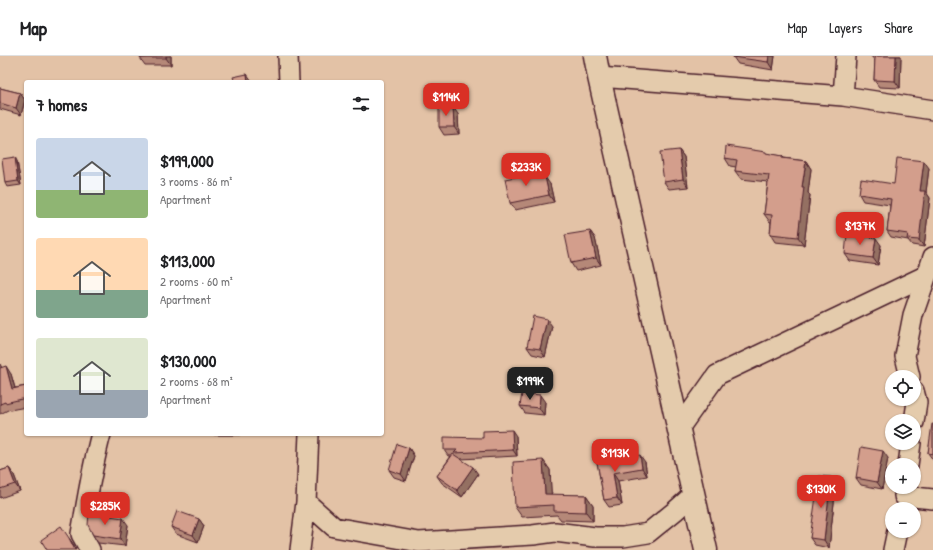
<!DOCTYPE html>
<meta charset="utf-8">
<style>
body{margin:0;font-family:"Patrick Hand",sans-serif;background:#f6f6f6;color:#202124;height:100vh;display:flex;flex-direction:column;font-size:15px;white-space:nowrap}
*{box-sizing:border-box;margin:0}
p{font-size:13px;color:#757577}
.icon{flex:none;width:22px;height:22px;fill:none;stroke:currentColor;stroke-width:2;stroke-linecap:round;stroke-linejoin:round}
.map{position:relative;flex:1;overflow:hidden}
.sheet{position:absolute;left:24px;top:24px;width:360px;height:356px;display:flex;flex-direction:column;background:#fff;border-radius:4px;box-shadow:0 1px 3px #0004}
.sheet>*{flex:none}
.fabs{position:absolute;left:885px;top:314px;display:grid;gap:8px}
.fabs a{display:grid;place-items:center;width:36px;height:36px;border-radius:50%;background:#fff;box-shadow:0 1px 3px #0004;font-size:20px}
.price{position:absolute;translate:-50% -34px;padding:0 9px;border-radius:8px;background:#d93025;color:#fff;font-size:13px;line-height:26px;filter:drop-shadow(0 1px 2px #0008)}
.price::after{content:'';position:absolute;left:50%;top:24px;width:12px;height:9px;margin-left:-6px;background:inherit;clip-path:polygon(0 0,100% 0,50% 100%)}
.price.active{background:#222;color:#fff}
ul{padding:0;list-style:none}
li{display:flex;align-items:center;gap:12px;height:100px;padding:0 12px}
li span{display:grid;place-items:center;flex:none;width:112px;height:80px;border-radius:4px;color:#555}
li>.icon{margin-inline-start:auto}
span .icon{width:48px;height:48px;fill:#fffc;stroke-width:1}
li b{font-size:17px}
h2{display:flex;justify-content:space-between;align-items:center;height:48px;padding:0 12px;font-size:17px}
header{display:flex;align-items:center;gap:24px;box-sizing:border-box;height:56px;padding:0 20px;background:#fff;border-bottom:1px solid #e0e0e0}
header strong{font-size:19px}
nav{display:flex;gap:22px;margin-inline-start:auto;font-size:14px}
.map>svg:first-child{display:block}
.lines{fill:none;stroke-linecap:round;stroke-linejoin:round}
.street-casing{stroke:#4a1f2b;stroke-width:22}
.secondary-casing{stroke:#4a1f2b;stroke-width:25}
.street{stroke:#e4cbac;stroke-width:19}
.secondary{stroke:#e4cbac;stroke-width:22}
.wall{fill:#b58878;stroke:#4a1f2b}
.shaded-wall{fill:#946f62;stroke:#4a1f2b}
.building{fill:#d39e8c;stroke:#4a1f2b}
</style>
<header>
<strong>Map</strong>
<nav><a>Map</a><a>Layers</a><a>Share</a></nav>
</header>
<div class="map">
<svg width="933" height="494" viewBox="0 0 933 494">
<rect width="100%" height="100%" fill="#e3c2a6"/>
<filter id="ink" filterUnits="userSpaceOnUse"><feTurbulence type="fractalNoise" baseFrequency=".025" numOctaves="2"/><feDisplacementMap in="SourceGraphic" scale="8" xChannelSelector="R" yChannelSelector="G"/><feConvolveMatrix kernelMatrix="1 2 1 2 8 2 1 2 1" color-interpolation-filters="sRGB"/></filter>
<g filter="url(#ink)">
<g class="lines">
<defs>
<path id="street" d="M288 0 289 26
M599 21 843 40 933 54
M843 40 846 0
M910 321 905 300 913 259 933 201
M914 335 917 346 914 366
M678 374 717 319 927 219
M908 409 911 387
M904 440 933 443
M306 446 334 471 419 486 533 479 555 476 595 481H623L648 477 675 455 694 438
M90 494 81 478C87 444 92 411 101 378
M300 494 306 446 309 378
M893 494 897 475"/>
<path id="secondary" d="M595 0 599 21 706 494"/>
</defs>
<use href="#street" class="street-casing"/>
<use href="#secondary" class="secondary-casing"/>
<use href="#street" class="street"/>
<use href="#secondary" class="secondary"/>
</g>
<path class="wall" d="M171 0V9H145L140 2Z
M775 0 773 14 738 8 733 1Z
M871 0H901L900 32 879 31 874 24 875 5Z
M0 32 20 37 25 44 21 59 0 53Z
M458 58 459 78 444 79 439 71Z
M679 94 684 101 688 131 669 133 664 126Z
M767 98 782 100 784 102 806 105 811 113 808 137 810 139 804 189 775 186 770 178 771 166H770L764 158 768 126 741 123 735 115 736 111 730 110 725 102Z
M17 105 21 129 7 131 5 127Z
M929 112 926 136 930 142 924 191 912 189 908 184 891 181 887 175 890 149 863 145 859 138 894 128Z
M550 128 554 146 515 154 510 147Z
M590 175 595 182 601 209 576 215 571 207Z
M881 189 878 209 850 205 845 198Z
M552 270 545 301 532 298 527 291Z
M0 308 2 312 11 318 15 332 26 330V351L10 354V353L0 358Z
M545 346 544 359 525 357 520 350Z
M933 368V404L928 397Z
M213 378H241V379H214Z
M516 380 517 400 461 403 478 418 462 441 442 427 437 420 451 400H448L444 394 483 382Z
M409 392 414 400 406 425 394 421 389 414Z
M888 402 882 433 861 429 856 422Z
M543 404 550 414 551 439H586L593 449V465L561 464 557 459 522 461 515 451Z
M597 406H645L647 420 618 425 622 449 609 451 604 444Z
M9 412 14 419 20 435 0 442V415Z
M836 429 829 492 815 489 810 482Z
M199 463 204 470 198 486 176 478 171 471Z
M128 469 125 490 98 487 93 479Z"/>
<path class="shaded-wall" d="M166 0H171V9L166 2Z
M769 0H775L773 14 768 6Z
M896 0H901L900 32 895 25Z
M247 18 252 25V26H248Z
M20 37 25 44 21 59 16 52Z
M453 51 458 58 459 78 454 71Z
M679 94 684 101 688 131 683 123Z
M15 101 17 105 21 129 18 125Z
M806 105 811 113 808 137 810 139 804 189 798 181 802 131Z
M924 105 929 112 926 136 930 142 924 191 919 184 920 135Z
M545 121 550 128 554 146 549 139Z
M590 175 595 182 601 209 596 202Z
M876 182 881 189 878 209 873 202Z
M547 263 552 270 545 301 540 293Z
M6 310 11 318 17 340 12 333Z
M540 339 545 346 544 359 539 352Z
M512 374 516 380 517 400 513 394Z
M409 392 414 400 406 425 401 418Z
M883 395 888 402 882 433 877 426Z
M640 399 645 406 647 420 642 412Z
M543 404 550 414 552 448 545 438Z
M473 411 478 418 462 441 457 434Z
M9 412 14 419 20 435 15 428Z
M613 417 618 425 622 449 617 442Z
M831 421 836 429 829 492 824 484Z
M586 439 593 449V465L586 456Z
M123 462 128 469 125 490 120 483Z
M199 463 204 470 198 486 193 479Z
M69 482 74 489 76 494H75Z"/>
<path class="building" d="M140 0H166V2H140Z
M733 0H769L768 6 733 1Z
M875 0H896L895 25 874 24Z
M247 18 248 26H235L233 21Z
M0 32 20 37 16 52 0 47Z
M453 51 454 71H439V52Z
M726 90 766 96V97L782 100V102L806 105 802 131H804L798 181 770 178 772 159 764 158 769 119 735 115 737 104 725 102Z
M679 94 683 123 664 126 660 96Z
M15 101 18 125 5 127 2 103Z
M897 102 924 105 920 135H925L919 184 907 183 908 178 887 175 891 143 859 138 861 123 894 128Z
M534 117 545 121 549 139 510 147 505 123Z
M590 175 596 202 571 207 565 179Z
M847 178 876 182 873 202 845 198Z
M533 260 547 263 540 293 527 291Z
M6 310 12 333 26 330V342L5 347V346L0 348V312Z
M522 337 540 339 539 352 520 350Z
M932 368H933V398L928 397Z
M512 374 513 394 454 397 457 394H444V381L483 382V375Z
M397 388 409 392 401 418 389 414Z
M861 391 883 395 877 426 856 422Z
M453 398 473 411 457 434 437 420Z
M640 399 642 412 613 417 617 442 604 444 597 406Z
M543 404 545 438 586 439V456L554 455V449L515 451 513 406Z
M9 412 15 428 0 433V415Z
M819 420 831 421 824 484 810 482Z
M177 455 199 463 193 479 171 471Z
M89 457 123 462 120 483 93 479 88 469Z
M61 470 69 482 75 494H47L41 484Z"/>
</g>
</svg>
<div class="fabs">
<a><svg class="icon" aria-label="locate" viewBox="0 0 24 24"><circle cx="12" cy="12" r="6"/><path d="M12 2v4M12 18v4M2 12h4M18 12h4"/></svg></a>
<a><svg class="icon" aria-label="layers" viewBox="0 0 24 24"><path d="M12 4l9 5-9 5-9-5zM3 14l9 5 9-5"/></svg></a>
<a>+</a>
<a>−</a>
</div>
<b class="price" style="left:446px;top:61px">$114K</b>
<b class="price" style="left:526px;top:131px">$233K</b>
<b class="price" style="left:860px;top:190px">$137K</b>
<b class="price active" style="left:530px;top:345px">$199K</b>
<b class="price" style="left:615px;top:417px">$113K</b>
<b class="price" style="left:821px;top:453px">$130K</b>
<b class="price" style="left:105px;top:470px">$285K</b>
<section class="sheet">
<h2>7 homes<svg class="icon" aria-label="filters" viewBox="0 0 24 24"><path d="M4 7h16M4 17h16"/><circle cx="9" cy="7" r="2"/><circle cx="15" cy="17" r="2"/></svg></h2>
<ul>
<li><span style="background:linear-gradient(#c9d6e8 65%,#8fb573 0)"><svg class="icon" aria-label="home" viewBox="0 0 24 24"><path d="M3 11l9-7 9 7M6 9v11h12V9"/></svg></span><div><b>$199,000</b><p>3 rooms · 86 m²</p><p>Apartment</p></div></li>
<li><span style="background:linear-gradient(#ffd9b3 65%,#7fa58c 0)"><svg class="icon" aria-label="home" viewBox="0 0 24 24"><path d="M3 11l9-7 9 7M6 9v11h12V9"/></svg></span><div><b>$113,000</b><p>2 rooms · 60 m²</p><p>Apartment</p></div></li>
<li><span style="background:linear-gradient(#dfe7d0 65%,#9aa5b1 0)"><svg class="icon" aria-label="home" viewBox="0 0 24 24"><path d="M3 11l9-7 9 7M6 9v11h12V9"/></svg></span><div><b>$130,000</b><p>2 rooms · 68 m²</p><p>Apartment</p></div></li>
</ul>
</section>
</div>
